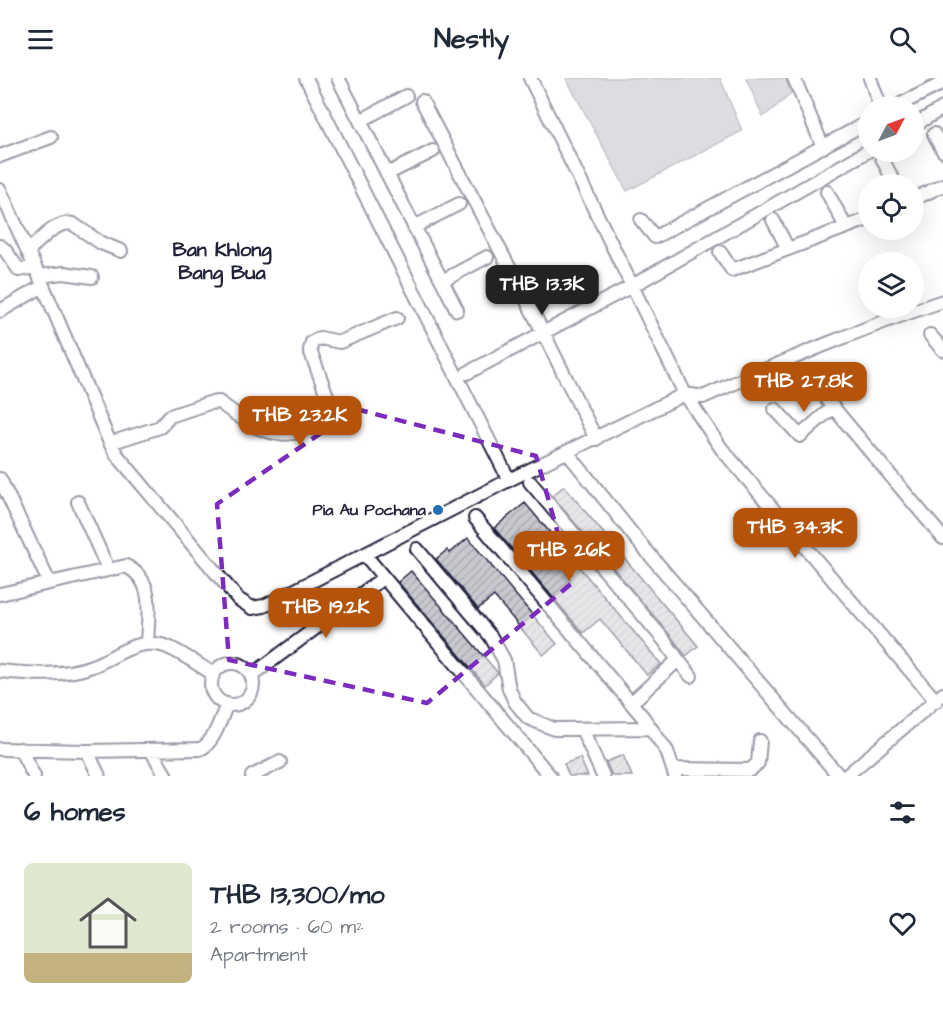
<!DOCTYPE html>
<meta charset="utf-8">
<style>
body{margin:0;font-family:"Architects Daughter",sans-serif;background:#f2f2f3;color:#1f2937;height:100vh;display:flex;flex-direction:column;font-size:22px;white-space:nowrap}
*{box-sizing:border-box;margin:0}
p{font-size:20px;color:#747a83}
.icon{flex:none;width:33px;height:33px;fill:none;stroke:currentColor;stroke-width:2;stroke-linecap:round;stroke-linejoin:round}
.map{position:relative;height:698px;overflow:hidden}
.sheet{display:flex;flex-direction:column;background:#fff;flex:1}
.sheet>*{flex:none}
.needle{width:39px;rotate:49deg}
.fabs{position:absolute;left:858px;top:18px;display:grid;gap:12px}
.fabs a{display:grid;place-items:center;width:66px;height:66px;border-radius:50%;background:#fff;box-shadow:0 6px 24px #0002;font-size:30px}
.price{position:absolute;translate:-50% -51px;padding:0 14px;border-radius:12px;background:#b45309;color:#fff;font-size:20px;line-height:39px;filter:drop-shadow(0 2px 3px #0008)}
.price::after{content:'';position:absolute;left:50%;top:36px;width:18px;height:14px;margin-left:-9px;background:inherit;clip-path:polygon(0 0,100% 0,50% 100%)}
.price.selected{background:#222;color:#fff}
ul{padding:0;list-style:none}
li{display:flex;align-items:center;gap:18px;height:150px;padding:0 24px}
li span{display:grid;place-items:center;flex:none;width:168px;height:120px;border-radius:9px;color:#555}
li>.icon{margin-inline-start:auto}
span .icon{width:72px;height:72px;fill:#fffc;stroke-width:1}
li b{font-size:26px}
h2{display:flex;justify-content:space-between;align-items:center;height:72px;padding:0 24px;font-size:26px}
header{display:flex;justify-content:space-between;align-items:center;height:78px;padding:0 24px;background:#fff;font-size:27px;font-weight:800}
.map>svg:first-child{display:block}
.water{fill:#b4b4bc;stroke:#7a7a88;stroke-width:1.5}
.building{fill:url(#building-hatch);stroke:#22223b;stroke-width:1.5}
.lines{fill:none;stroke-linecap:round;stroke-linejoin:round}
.street-casing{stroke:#22223b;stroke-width:16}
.street{stroke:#fff;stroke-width:12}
.marked{fill:none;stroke:#7b2cbf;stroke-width:4.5;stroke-dasharray:12 8;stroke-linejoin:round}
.poi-dot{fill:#1f6fb2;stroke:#fff;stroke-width:2}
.labels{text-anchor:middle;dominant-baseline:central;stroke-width:5;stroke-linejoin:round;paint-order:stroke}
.poi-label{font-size:16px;font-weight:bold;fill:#22223b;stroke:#fff;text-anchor:end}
.quarter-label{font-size:20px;font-weight:bold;fill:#22223b;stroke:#fff}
</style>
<header><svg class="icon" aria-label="menu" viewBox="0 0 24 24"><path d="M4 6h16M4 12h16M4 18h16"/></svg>Nestly<svg class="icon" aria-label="search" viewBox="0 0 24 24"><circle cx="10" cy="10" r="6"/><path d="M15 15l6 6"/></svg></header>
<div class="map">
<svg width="943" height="698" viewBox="0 0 943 698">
<defs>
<pattern id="building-hatch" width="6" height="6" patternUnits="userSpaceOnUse" patternTransform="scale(1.5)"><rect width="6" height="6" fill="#c8c8cf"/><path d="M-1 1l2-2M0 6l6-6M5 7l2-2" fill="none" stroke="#acacb3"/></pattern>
</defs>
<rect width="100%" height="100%" fill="#fff"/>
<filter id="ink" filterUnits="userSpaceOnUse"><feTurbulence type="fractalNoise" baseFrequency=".0167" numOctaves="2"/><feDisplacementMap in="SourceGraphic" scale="12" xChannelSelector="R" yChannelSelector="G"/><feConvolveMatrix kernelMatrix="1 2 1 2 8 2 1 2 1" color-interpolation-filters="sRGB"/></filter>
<g filter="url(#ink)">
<path class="water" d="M566 0H720L742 53 627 113Z
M746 0H785L791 16 763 39Z"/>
<path class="building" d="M564 408 698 568 686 578 670 557 552 418Z
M525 425 661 586 647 597 600 541 583 555 494 450Z
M468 460 557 566 543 577 494 518 478 531 436 481 447 472 450 475Z
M411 493 498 595 485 607 398 504Z
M623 677 632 698H612L606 684Z
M580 680 588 698H569L564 686Z"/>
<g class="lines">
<defs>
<path id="street" d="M306 0 509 402
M338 0 457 232
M530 0 685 316 721 370 936 623
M794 0 823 69
M870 0 880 28
M422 23 543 254 596 361
M897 28 943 5
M360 43 406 18
M914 47 943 30
M934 56 943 73
M0 78 51 59
M882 80 895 106
M387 96 433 73
M0 112 39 198 110 365 117 377 238 521 252 530 264 528 509 402 685 316 703 319C782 284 861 250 943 223
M827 114 846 149
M914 121 943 107
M641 142 655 159 868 44
M773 142 788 171
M414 149 459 126
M0 168 5 172 19 192 35 189
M28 173C40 163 56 142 73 146L101 165 121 173
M720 174 732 192 868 141
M39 198 64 195 92 199
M442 203 487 179
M0 233 43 208
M930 257 943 272
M467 295 632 208 868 73
M827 322 943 460
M775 331 800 358 833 329
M110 365 160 349 170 338 209 325 219 324C239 339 265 360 292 355 298 355 305 350 310 348 321 343 325 341 332 331L310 272 312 264 320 260 340 264 397 240
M567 374 638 463 839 698
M0 401 49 504
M530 404 664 562 678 582 631 625
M78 424 108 491
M475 440 642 638 667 673 675 698
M417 471 491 559 504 582 509 611 515 624 528 640 554 651 650 650
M365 477 550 698
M0 516 126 488C156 503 148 536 147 565
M678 582 691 598
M211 606a21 21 0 1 1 42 0a21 21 0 1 1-42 0Z
M0 593C29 596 64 599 92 588 117 579 133 561 161 567 174 569 201 589 214 596
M251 598 383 500
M582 651 603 698
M0 671 87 673 200 671C214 666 221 639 227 626
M20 671 34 698
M151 672 166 698
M87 673 99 698
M673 691 750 692 758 685 760 663
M252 698 280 684
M846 698 943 616"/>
</defs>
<use href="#street" class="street-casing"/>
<use href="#street" class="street"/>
</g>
</g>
<path d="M0 0H943V698H0ZM356 331 536 378 572 505 427 625 229 582 217 426Z" fill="#fff" fill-opacity=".55" fill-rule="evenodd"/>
<path class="marked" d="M356 331 536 378 572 505 427 625 229 582 217 426Z"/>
<circle class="poi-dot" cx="438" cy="432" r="6"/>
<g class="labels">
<g class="poi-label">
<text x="426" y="432">Pia Au Pochana</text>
</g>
<g class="quarter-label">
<text x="222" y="172">Ban Khlong<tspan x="222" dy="23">Bang Bua</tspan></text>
</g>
</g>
</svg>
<div class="fabs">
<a><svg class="needle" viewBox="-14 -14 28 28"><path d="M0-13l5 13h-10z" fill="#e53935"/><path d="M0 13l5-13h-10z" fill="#747a83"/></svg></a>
<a><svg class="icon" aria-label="locate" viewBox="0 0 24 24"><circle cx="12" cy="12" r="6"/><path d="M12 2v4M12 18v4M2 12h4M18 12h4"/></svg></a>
<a><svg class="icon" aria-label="layers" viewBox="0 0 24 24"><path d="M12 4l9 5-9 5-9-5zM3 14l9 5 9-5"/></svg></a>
</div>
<b class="price selected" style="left:542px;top:238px">THB 13.3K</b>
<b class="price" style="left:804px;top:335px">THB 27.8K</b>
<b class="price" style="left:300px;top:369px">THB 23.2K</b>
<b class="price" style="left:795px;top:481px">THB 34.3K</b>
<b class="price" style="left:569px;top:504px">THB 26K</b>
<b class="price" style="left:326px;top:561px">THB 19.2K</b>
</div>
<section class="sheet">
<h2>6 homes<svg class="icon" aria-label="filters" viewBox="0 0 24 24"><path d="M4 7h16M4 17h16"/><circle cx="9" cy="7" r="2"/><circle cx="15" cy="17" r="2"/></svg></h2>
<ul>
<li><span style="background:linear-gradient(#dfe7d0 75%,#c2b280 0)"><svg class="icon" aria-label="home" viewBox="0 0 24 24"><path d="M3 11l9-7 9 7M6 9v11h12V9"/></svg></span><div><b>THB 13,300/mo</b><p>2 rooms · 60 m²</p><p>Apartment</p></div><svg class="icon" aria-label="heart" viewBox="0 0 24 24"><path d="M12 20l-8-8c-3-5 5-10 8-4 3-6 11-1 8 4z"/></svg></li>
</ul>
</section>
